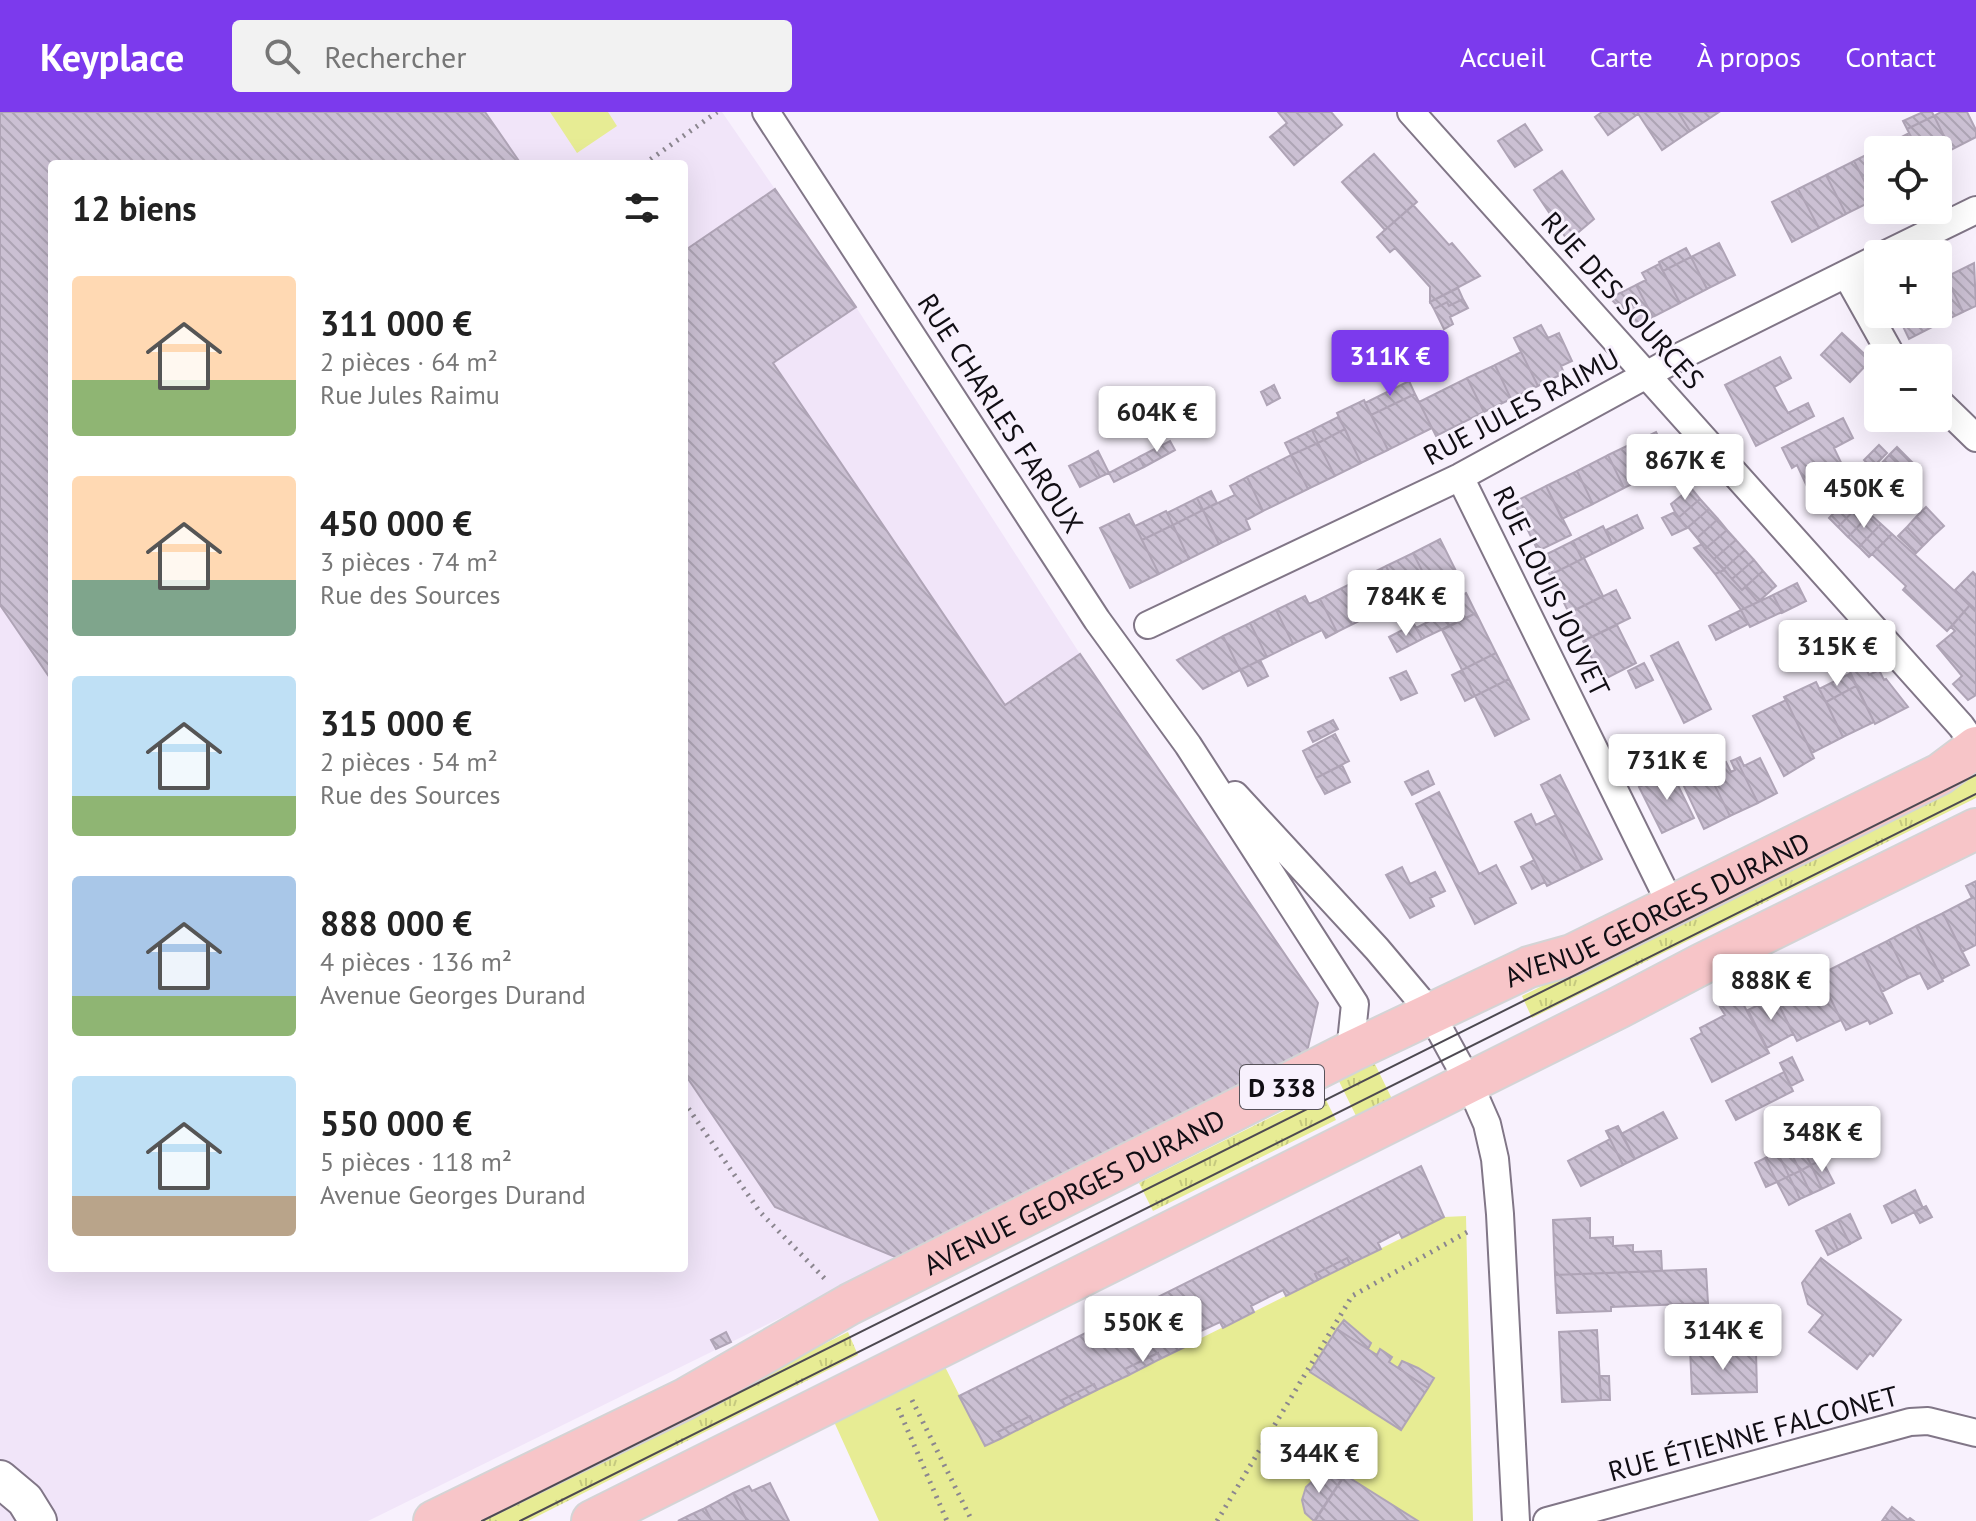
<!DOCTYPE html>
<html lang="fr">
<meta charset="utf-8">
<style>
body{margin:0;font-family:"PT Sans",sans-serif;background:#f2f2f2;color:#222;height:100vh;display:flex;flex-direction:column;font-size:30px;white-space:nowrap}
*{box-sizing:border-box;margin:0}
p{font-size:26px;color:#767676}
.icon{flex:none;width:44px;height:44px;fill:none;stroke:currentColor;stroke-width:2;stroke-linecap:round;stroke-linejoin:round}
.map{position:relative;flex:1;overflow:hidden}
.panel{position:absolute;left:48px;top:48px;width:640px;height:1112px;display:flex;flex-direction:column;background:#fff;border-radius:8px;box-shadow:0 8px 32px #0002}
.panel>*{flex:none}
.fabs{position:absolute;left:1864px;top:24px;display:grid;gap:16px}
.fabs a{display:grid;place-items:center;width:88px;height:88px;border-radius:8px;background:#fff;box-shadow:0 8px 32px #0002;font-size:40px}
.price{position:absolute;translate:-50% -68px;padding:0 18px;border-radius:8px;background:#fff;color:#222;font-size:26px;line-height:52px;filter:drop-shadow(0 2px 4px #0008)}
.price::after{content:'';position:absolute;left:50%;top:48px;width:24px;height:18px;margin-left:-12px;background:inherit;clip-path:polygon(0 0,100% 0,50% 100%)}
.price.on{background:#7c3aed;color:#fff}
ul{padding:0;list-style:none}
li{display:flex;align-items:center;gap:24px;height:200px;padding:0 24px}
li span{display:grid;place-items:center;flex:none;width:224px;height:160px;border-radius:8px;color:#555}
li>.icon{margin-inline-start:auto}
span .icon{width:96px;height:96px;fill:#fffc;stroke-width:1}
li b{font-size:34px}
h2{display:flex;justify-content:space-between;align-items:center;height:96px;padding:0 24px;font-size:34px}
header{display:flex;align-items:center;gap:48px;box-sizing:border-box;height:112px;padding:0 40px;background:#7c3aed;color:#fff}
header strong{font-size:38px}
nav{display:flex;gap:44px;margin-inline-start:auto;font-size:28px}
.search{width:560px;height:72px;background:#f2f2f2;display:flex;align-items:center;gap:20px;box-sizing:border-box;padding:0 28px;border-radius:8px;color:#767676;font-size:30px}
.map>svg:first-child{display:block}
.commercial{fill:#f1e5f9;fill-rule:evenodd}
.grass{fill:url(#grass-tufts)}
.green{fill:#e7ec94}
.building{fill:url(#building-back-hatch);stroke:#afa4b6;stroke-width:2}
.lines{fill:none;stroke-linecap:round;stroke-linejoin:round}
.street-casing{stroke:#817687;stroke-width:30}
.secondary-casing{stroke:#817687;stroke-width:40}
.primary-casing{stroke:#d4d4d5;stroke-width:44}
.path{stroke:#8b868f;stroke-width:5;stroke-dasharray:2 6;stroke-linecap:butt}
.street{stroke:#fff;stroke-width:26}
.secondary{stroke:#fff;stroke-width:36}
.primary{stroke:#f7c5c8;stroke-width:40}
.tram{stroke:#4d4951;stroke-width:2}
.labels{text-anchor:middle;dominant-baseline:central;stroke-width:6;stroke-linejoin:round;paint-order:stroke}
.shield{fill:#f8f1fd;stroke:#56525a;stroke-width:2}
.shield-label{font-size:26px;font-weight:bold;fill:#110e14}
.street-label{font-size:28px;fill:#110e14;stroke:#f8f1fd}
</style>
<header>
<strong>Keyplace</strong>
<div class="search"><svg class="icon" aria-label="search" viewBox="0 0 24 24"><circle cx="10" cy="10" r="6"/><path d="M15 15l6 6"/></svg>Rechercher</div>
<nav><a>Accueil</a><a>Carte</a><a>À propos</a><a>Contact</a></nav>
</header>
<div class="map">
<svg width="1976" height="1409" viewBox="0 0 1976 1409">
<defs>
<pattern id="grass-tufts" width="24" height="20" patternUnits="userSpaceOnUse" patternTransform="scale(2)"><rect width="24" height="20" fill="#e7ec94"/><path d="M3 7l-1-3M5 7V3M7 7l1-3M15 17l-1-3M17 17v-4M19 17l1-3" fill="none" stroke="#c5c97f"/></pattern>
<pattern id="building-back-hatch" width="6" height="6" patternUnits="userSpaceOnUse" patternTransform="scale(2)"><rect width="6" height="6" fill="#cbc0d3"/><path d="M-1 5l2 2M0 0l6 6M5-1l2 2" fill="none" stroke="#ada4b4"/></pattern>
</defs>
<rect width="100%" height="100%" fill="#f8f1fd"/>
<path class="commercial" d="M0 0H722L856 195 1080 542 1318 891 1307 940 900 1147 368 1409H0ZM52 52H684V1156H52Z"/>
<path class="grass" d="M1976 659V686L1532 906 1522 884Z
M1370 942 1395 993 1359 1010 1334 959Z
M1322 980 1336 1008 1153 1099 1139 1071Z
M848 1220 858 1243 528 1409H471Z"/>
<path class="green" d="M550 0H608L617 14 577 41Z
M1466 1104 1473 1409H879L826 1292 936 1237 985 1334 1444 1105Z"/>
<path class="building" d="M0 0H485L521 52H52V569L0 493Z
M1278 0H1331L1342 13 1294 53 1270 25 1287 11Z
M1602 0H1637L1638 2 1608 23 1595 5Z
M1637 0H1678L1690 19 1662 38Z
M1678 0H1719L1690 19Z
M1923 0H1932L1934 4 1907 17 1903 9Z
M1941 0H1967L1976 18V25L1951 38 1934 4Z
M1934 4 1951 38 1938 44V38H1918L1907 17Z
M1525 12 1542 38 1515 55 1498 29Z
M1909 21 1918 38H1884L1882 35Z
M1882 35 1884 38H1878V86L1874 88 1854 49Z
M1374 42 1417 90 1385 118 1342 70Z
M1854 49 1874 88 1846 102 1826 63Z
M1562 59 1594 107 1568 129 1534 78Z
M1826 63 1846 102 1819 116 1798 77Z
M775 77 856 195 773 251 1005 593 1080 542 1318 891 1307 940 900 1147 775 1095 684 961V139Z
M1798 77 1819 116 1792 130 1772 90Z
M1413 93 1449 133 1452 131 1480 164 1430 190V175L1395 136 1390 140 1377 125Z
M1719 131 1735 163 1707 177 1691 145Z
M1686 136 1691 145 1663 159 1659 150Z
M1691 145 1707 177 1680 191 1663 159Z
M1974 151 1976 194 1963 200 1946 165Z
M1659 152 1680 191 1653 205 1636 173 1646 168 1642 161Z
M1946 165 1963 200 1936 213 1930 202H1938V169Z
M1636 173 1653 205 1636 213 1610 186Z
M1458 176 1463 187 1449 194 1447 190 1434 197 1430 190Z
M1463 187 1468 196 1450 205 1453 212 1444 217 1434 197 1447 190 1449 194Z
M1897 202H1930L1936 213 1909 227Z
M1541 213 1548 226 1559 221 1572 249 1561 254 1564 261 1538 274 1514 226Z
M1842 221 1871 248 1850 270 1821 243Z
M1521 240 1538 274 1511 287 1495 253Z
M1780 245 1791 266 1774 275 1788 301 1808 291 1814 304 1756 334 1725 273Z
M1495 253 1511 287 1484 300 1467 266Z
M1467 266 1484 300 1436 324 1419 290Z
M1409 269 1415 282 1371 303 1365 291Z
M1274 273 1280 286 1267 293 1261 280Z
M1415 282 1432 316 1388 338 1371 303Z
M1364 288 1388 338 1361 351 1337 301Z
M1338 305 1345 317 1318 331 1312 318Z
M1843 306 1853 326 1834 336 1847 363 1810 381 1797 353 1792 356 1782 336Z
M1345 317 1361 351 1335 364 1318 331Z
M1312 318 1318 331 1291 343 1285 331Z
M1656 320 1672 353 1624 376 1608 343Z
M1170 329 1175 338 1144 355 1139 345Z
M1318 331 1335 364 1308 377 1291 343Z
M1879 333 1887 341 1872 356 1864 348Z
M1897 335 1916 354 1909 363 1889 343Z
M1098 339 1109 361 1100 365 1089 344Z
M1291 343 1308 377 1263 399 1247 365Z
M1608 343 1624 376 1593 392 1577 359Z
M1889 343 1909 363 1899 372 1880 353Z
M1089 344 1100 365 1080 375 1069 354Z
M1139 345 1144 355 1114 370 1109 361Z
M1880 353 1899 372 1891 381 1871 362Z
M1577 359 1593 392 1562 407 1546 374Z
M1871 362 1891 381 1882 390 1862 371Z
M1247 365 1263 399 1246 408 1250 417 1219 432 1203 398 1235 383 1230 374Z
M1862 371 1882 390 1872 399 1853 381Z
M1546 374 1571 423 1538 439 1514 390Z
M1691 376 1700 387 1678 406 1671 392Z
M1211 379 1217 391 1203 398 1197 386Z
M1851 383 1860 392 1838 415 1829 406Z
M1197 386 1203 398 1173 413 1167 401Z
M1700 387 1709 397 1687 416 1678 406Z
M1860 392 1870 402 1848 425 1838 415Z
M1926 395 1944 414 1934 423 1916 405Z
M1709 397 1718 407 1697 426 1688 415Z
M1203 398 1219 432 1189 447 1173 413Z
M1166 399 1173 413 1142 428 1135 414Z
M1675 400 1687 416 1672 423 1662 406Z
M1129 402 1159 462 1130 476 1100 416Z
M1870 402 1881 412 1859 435 1848 425Z
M1637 403 1643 416 1612 432 1606 418Z
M1916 405 1934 423 1924 433 1907 415Z
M1718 407 1727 418 1705 437 1697 426Z
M1881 412 1892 422 1869 445 1859 435Z
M1173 413 1189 447 1159 462 1142 428Z
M1603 414 1612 432 1582 447 1573 429Z
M1907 415 1924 433 1916 441 1898 424Z
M1727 418 1736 428 1714 447 1705 437Z
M1892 422 1970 493 1947 519 1903 478 1906 474 1872 442Z
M1440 427 1457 461 1430 474 1413 441Z
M1736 428 1745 438 1724 457 1714 447Z
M1573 429 1582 447 1550 463 1541 445Z
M1702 432 1705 437 1724 458 1715 462 1694 436Z
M1745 438 1754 448 1732 467 1724 457Z
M1413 441 1430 474 1402 487 1386 454Z
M1584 446 1603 484 1569 501 1550 463Z
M1754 448 1763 459 1742 478 1732 467Z
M1386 454 1402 487 1377 500 1360 467Z
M1724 458 1742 478 1745 475 1758 490 1741 498 1715 462Z
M1763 459 1776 474 1758 490 1745 475Z
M1973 460 1976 463V498L1955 478Z
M1360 467 1377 500 1337 520 1320 487Z
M1797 471 1806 489 1782 501 1773 483Z
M1430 474 1435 483 1407 497 1402 487Z
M1616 478 1630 506 1583 529 1569 501Z
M1466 481 1476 501 1449 514 1440 494Z
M1773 483 1782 500 1750 515 1741 498Z
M1305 484 1309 492 1320 487 1337 520 1326 526 1322 518 1293 532 1276 498Z
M1970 493 1976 498V583L1968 588 1953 572 1962 564 1937 534 1955 519 1951 515Z
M1276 498 1293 532 1267 545 1250 511Z
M1741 498 1748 512 1716 528 1709 514Z
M1476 501 1496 541 1462 558 1442 518Z
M1443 502 1449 514 1422 527 1416 516Z
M1250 511 1267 545 1240 558 1223 524Z
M1414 512 1422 527 1397 540 1389 525Z
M1617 513 1636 551 1603 568 1583 529Z
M1223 524 1240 558 1203 577 1177 548Z
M1678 530 1711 597 1684 611 1651 544Z
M1855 534 1869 563 1879 558 1884 568 1886 567 1908 595 1875 612 1841 541Z
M1837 536 1846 555 1838 559 1829 540Z
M1496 541 1509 567 1475 584 1462 558Z
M1260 548 1268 564 1248 574 1240 558Z
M1644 551 1653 568 1636 576 1628 559Z
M1462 558 1475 584 1465 589 1452 563Z
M1406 559 1417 581 1401 588 1390 566Z
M1849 562 1856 574 1826 590 1819 577Z
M1509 567 1529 607 1495 624 1475 584Z
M1816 570 1843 625 1812 641 1784 585Z
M1856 574 1874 610 1843 625 1826 590Z
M1786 588 1814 646 1784 664 1753 604Z
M1333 608 1338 617 1313 630 1308 620Z
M1335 622 1349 649 1316 666 1303 639Z
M1740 645 1744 654 1760 646 1777 681 1758 691 1736 647Z
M1736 647 1758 691 1730 704 1706 656 1726 650 1731 660 1735 658 1731 649Z
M1342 653 1350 670 1325 682 1316 666Z
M1706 656 1730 704 1704 717 1681 668Z
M1428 659 1434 672 1412 683 1405 670Z
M1671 659 1694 706 1662 721 1639 675Z
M1560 663 1602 747 1582 757 1541 673Z
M1439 680 1479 762 1496 753 1516 791 1475 812 1416 692Z
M1531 702 1536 713 1556 703 1582 757 1547 774 1515 710Z
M1534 748 1545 770 1532 777 1521 755Z
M1402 755 1410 772 1435 760 1445 779 1430 786 1434 794 1410 806 1386 763Z
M1976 769V833L1962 840 1943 801 1972 786 1966 774Z
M1943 801 1969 853 1942 867 1916 814Z
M1916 814 1943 869 1928 877 1920 861 1908 866 1889 828Z
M1889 828 1908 866 1882 880 1863 841Z
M1863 841 1892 901 1870 912 1868 908 1846 918 1819 863Z
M1819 863 1841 908 1797 929 1775 885Z
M1775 885 1793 922 1767 936 1748 898Z
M1740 886 1769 941 1712 970 1691 927 1702 921 1700 916 1725 903 1720 895Z
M1792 945 1803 968 1791 974 1780 951Z
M1784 960 1793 979 1736 1008 1726 989Z
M1663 1000 1677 1026 1635 1047 1621 1022Z
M1618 1014 1635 1047 1623 1053 1606 1019Z
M1810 1024 1822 1048 1811 1053 1799 1029Z
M1610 1027 1623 1053 1581 1074 1568 1049Z
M1799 1029 1811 1053 1800 1059 1788 1035Z
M1788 1035 1800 1059 1789 1064 1777 1040Z
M1777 1040 1789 1064 1777 1070 1765 1046Z
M1765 1046 1777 1070 1766 1075 1755 1051Z
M1822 1048 1834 1071 1822 1077 1811 1053Z
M1811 1053 1822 1077 1811 1082 1800 1059Z
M1421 1054 1444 1105 1402 1126 1399 1120 1378 1131 1381 1137 1350 1152 1347 1146 1315 1162 1318 1168 1286 1184 1283 1178 1251 1194 1254 1200 1223 1216 1220 1210 1188 1225 1191 1232 1160 1247 1158 1241 1125 1257 1129 1263 1097 1278 1094 1272 1062 1288 1065 1294 1033 1310 1030 1304 998 1320 1002 1326 985 1334 959 1284Z
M1800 1059 1811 1082 1800 1087 1789 1064Z
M1789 1064 1800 1087 1789 1093 1777 1070Z
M1915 1078 1923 1096 1892 1111 1884 1094Z
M1926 1094 1932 1105 1920 1111 1914 1100Z
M1850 1102 1861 1126 1850 1132 1838 1108Z
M1590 1106V1126L1613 1125V1134L1633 1133V1140L1661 1139 1662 1159 1555 1163 1553 1108Z
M1838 1108 1850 1132 1838 1138 1826 1114Z
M1826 1114 1838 1138 1828 1143 1816 1119Z
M1347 1146 1350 1152 1318 1168 1315 1162Z
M1821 1146 1901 1208 1873 1244 1870 1241 1857 1257 1809 1220 1823 1203 1808 1192 1802 1171Z
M1706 1157 1708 1191 1611 1195V1199L1557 1201 1555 1163Z
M1344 1208 1371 1231 1368 1237 1337 1217Z
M1337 1217 1377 1243 1380 1237 1392 1245 1389 1250 1428 1276 1401 1318 1310 1260Z
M1597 1218 1601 1288 1562 1290 1559 1220Z
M726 1220 731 1230 716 1237 711 1228Z
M1707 1235V1241L1756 1239 1757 1280 1692 1282 1690 1236Z
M1158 1241 1160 1247 1129 1263 1125 1257Z
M1402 1249 1418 1256 1434 1266 1428 1276 1398 1256Z
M1599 1264H1609L1610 1288H1601Z
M1094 1272 1097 1278 1065 1294 1062 1288Z
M1030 1304 1033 1310 1002 1326 998 1320Z
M1329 1363 1341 1368 1314 1409 1305 1401 1302 1388 1306 1375 1316 1366Z
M1345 1363 1418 1409H1315Z
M770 1371 789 1409H747L733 1381 749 1374 752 1379Z
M733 1381 747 1409H712L705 1396Z
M1892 1395 1908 1408 1910 1406 1914 1409H1882Z
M705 1396 712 1409H678L690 1403Z"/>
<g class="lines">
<defs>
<path id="street" d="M766 0 1097 508 1188 633 1355 892 1350 940
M1411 0 1961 614 1976 635
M1886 142 1976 98
M1846 162 1893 246
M1938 289 1976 326
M1460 365 1671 793
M1148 513 1460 365 1679 245 1878 146
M1235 683 1377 837 1430 900 1469 971 1487 1012 1495 1047 1500 1102 1516 1409
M1547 1409 1910 1310 1928 1309 1976 1321"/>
<path id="secondary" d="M0 1367 25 1388 38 1409"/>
<g id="primary">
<path id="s1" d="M434 1409 685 1287 850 1192 1350 940 1529 855 1572 843 1940 662 1976 635"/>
<path d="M592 1409 1620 895 1702 852 1976 717"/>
</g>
</defs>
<use href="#street" class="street-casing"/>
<use href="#secondary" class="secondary-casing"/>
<use href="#primary" class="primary-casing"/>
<path class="path" d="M644 52 717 0
M684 990 760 1100 825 1167
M912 1288 972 1409
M898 1296 947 1409
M1217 1409 1352 1184 1471 1118"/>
<use href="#street" class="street"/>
<use href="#secondary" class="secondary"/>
<use href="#primary" class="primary"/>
<path class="tram" d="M482 1409 1976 663
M520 1409 1976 682"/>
</g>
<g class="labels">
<rect class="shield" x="1240" y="953" width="84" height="44" rx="6"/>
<g class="shield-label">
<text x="1282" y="975">D 338</text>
</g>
<g class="street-label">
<text transform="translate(1623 188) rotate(48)">RUE DES SOURCES</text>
<text transform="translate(1521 294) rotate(-28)">RUE JULES RAIMU</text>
<text transform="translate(1001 301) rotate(57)">RUE CHARLES FAROUX</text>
<text transform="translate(1552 479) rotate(64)">RUE LOUIS JOUVET</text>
<text stroke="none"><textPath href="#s1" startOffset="1368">AVENUE GEORGES DURAND</textPath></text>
<text stroke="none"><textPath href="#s1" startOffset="720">AVENUE GEORGES DURAND</textPath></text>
<text transform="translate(1753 1321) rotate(-15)">RUE ÉTIENNE FALCONET</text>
</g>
</g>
</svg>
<div class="fabs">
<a><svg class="icon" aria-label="locate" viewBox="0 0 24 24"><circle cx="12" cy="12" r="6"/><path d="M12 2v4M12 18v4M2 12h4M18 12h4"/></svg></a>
<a>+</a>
<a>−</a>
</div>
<b class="price on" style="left:1390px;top:286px">311K €</b>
<b class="price" style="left:1157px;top:342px">604K €</b>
<b class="price" style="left:1685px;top:390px">867K €</b>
<b class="price" style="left:1864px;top:418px">450K €</b>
<b class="price" style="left:1406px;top:526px">784K €</b>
<b class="price" style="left:1837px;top:576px">315K €</b>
<b class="price" style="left:1667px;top:690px">731K €</b>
<b class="price" style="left:1771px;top:910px">888K €</b>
<b class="price" style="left:1822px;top:1062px">348K €</b>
<b class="price" style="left:1143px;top:1252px">550K €</b>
<b class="price" style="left:1723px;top:1260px">314K €</b>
<b class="price" style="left:1319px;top:1383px">344K €</b>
<section class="panel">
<h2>12 biens<svg class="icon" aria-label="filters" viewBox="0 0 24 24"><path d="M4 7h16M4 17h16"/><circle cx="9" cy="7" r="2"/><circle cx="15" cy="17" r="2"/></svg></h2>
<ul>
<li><span style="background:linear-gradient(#ffd9b3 65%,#8fb573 0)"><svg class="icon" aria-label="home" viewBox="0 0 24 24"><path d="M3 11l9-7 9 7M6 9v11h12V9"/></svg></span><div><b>311 000 €</b><p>2 pièces · 64 m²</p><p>Rue Jules Raimu</p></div></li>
<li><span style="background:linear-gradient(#ffd9b3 65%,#7fa58c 0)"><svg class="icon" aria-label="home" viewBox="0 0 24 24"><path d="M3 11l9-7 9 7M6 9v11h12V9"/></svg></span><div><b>450 000 €</b><p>3 pièces · 74 m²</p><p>Rue des Sources</p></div></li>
<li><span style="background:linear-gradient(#bfe0f5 75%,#8fb573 0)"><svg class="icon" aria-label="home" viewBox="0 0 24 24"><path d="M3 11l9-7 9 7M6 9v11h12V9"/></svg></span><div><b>315 000 €</b><p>2 pièces · 54 m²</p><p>Rue des Sources</p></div></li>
<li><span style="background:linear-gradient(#a9c7e8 75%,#8fb573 0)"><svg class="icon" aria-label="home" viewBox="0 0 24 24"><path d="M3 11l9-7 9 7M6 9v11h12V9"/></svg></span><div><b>888 000 €</b><p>4 pièces · 136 m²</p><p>Avenue Georges Durand</p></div></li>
<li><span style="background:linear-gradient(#bfe0f5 75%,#b9a48a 0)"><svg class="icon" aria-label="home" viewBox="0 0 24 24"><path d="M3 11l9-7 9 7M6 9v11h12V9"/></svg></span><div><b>550 000 €</b><p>5 pièces · 118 m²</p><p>Avenue Georges Durand</p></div></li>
</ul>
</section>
</div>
